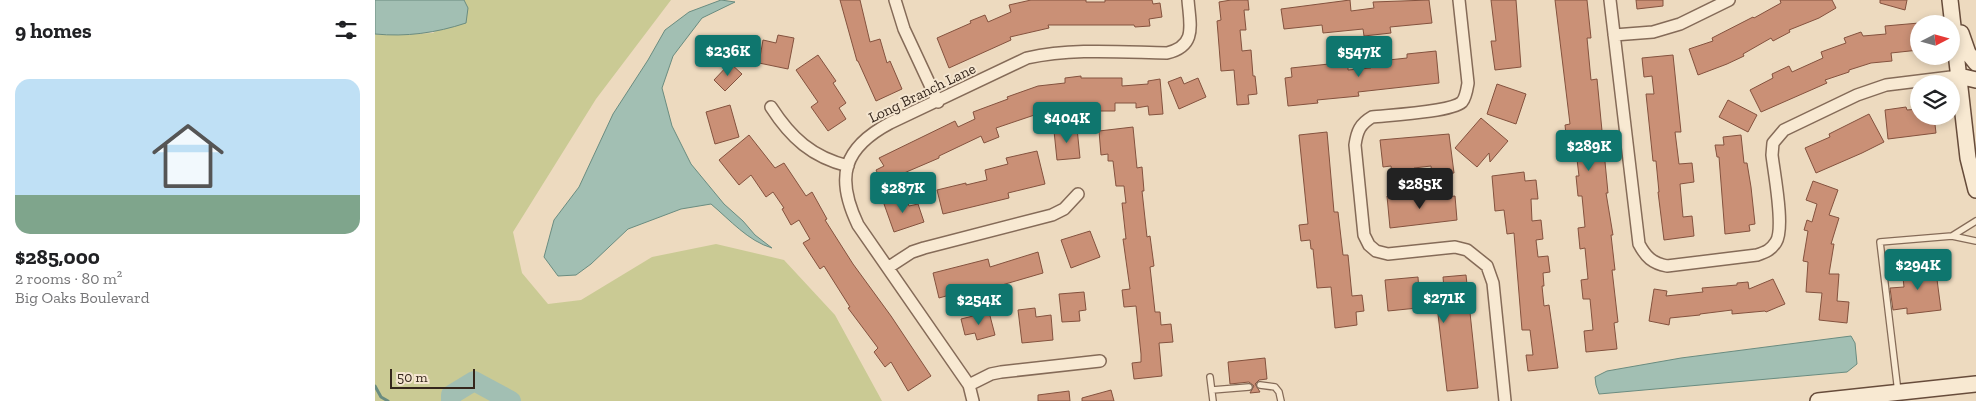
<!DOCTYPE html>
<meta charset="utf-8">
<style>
body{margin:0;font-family:"Zilla Slab",serif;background:#f6f6f6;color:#202124;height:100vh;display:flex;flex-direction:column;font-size:19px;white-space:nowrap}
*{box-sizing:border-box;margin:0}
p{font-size:16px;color:#757577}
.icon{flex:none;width:28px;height:28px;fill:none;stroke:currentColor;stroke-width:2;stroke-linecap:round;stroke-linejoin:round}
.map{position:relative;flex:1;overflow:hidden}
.panel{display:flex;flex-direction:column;background:#fff;width:375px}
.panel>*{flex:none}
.needle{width:32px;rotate:84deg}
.controls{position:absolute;left:1535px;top:15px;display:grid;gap:10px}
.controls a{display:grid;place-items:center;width:50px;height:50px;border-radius:50%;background:#fff;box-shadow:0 2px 8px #0003;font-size:25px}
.scale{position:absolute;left:15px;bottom:12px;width:85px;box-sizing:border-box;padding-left:5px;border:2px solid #35261c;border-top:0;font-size:14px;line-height:18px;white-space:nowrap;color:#35261c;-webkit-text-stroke:4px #f4e5cf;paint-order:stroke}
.price{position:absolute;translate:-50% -42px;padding:0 11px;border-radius:5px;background:#0f766e;color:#fff;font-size:16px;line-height:32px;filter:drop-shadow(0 1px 2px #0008)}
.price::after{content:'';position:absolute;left:50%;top:30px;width:15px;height:11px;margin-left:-8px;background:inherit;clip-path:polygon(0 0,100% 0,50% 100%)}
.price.active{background:#222;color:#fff}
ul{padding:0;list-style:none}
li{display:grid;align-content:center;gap:10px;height:265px;padding:0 15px}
li span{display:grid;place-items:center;height:155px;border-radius:15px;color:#555}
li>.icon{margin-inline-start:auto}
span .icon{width:90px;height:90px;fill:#fffc;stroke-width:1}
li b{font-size:21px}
h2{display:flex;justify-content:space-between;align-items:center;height:60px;padding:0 15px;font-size:21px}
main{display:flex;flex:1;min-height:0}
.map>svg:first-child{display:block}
.green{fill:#caca94}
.water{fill:#a2bfb3;stroke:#6a8c80}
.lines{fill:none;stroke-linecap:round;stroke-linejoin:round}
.stream{stroke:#6a8c80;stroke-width:3}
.river{stroke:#a2bfb3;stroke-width:20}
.building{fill:#ca9076;stroke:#84523e}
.lane-casing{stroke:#856b58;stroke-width:8}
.street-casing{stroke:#856b58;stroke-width:14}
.secondary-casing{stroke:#674c3b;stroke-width:18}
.lane{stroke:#f8e9d2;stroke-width:5.5}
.street{stroke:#f8e9d2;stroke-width:11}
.secondary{stroke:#f8e9d2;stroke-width:15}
.labels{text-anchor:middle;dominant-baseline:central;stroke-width:4;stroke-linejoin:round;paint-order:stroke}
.street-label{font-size:15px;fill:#35261c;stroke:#f4e5cf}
</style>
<main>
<section class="panel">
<h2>9 homes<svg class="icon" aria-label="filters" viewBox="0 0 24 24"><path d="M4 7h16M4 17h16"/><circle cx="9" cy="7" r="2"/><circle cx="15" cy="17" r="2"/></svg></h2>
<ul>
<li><span style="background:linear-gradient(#bfe0f5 75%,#7fa58c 0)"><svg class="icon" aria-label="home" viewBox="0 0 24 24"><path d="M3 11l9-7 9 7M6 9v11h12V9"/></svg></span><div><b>$285,000</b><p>2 rooms · 80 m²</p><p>Big Oaks Boulevard</p></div></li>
</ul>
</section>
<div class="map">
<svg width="1601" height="401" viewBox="0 0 1601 401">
<rect width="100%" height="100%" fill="#eddabf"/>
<path class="green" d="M89 0H296L221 99 138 232 147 273 173 304 206 300 277 257 341 244 409 260 460 315 507 401H0V34L14 35 58 33 93 8Z"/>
<path class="water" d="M0 0H89L93 8 91 23C61 33 31 37 0 34Z
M346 0 360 2 327 18 298 56 287 88 297 126 316 164 349 204 368 221 380 235 397 248C373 241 355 220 336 204L306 209 253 229 216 264 201 275 183 276 169 257 179 220 204 187 238 114 273 60 290 30 314 12Z
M1476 336 1480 343 1482 364 1472 372 1224 394 1221 385 1220 377 1232 371 1306 358Z"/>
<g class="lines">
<path class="stream" d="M0 386 6 397 13 401"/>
<path class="river" d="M76 401V395L99 381 136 401"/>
</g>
<path class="building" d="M465 0H485L495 42 505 39 512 63 515 61 527 89 501 101 483 61H482Z
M656 0H711V2H730V0H777L778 4 785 3 787 17 774 19 775 26 760 27 759 25H673L674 28 635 37 636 40 574 68 562 38 596 23 595 21 610 15 613 22 636 12 634 5Z
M856 0H873L874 10H869L871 30H865L867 51 876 50 878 76H880L882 94 873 95 874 104 862 105 859 70 846 71 842 21 846 20 844 2Z
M975 0 976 11 999 8 998 2 1054 0 1057 23 1015 27 1016 33 989 36 988 29 948 33 947 25 909 29 906 9Z
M1116 0H1141L1146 67 1120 70 1116 41H1121Z
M1180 0H1212L1216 38H1212L1216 80 1222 79 1233 193H1231L1238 235H1236L1240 270H1237L1243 322 1239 323 1242 349 1211 352 1209 331 1218 330 1215 299H1208L1206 280 1213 279 1210 248 1205 249 1203 228 1210 227 1207 196H1203L1201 176H1204L1200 143 1192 144 1190 125 1195 124Z
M1261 0H1288V6L1262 9Z
M1405 0H1457L1461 8 1444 18 1414 30 1415 32 1398 41 1396 38 1368 54 1369 56 1352 64 1323 75 1314 49 1338 41 1337 38 1378 17 1379 18 1406 3Z
M1505 0H1532L1530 10 1505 3Z
M1544 23V50L1516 53 1517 61 1496 63 1474 70V72L1450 80 1452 83 1386 112 1375 90 1398 78 1397 74 1414 66 1417 72 1448 58 1446 52 1471 43 1469 38 1486 32 1488 36 1511 34 1510 26Z
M403 35 419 38 413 69 384 63 388 40 401 43Z
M1061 51 1064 83 983 92 984 96 942 100 943 103 913 106 910 78 917 77 916 68 973 62V70L996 68 995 62 1032 58V54Z
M443 55 461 81 458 83 471 103 464 108 471 119 453 131 436 107 443 102 421 70Z
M1298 55 1306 132H1300L1304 164 1317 163 1319 182 1305 184 1308 217 1317 216 1319 236 1289 240 1283 192H1284L1281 161H1278L1271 94H1279L1277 76 1269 77 1267 58Z
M355 63 367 74 350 91 339 80Z
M706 76V78H747V86L773 84V81L785 79 788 114 774 115 773 106 761 108V103H740V111H721V104H699V108L686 109V106L621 128 624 137 609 143 606 136 564 156V158L529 173 531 176 509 187 501 170 509 166 504 158 580 121 583 127 600 119 598 112 633 99 632 97 663 86 690 83V78Z
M806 77 809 84 823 78 831 97 804 109 793 82Z
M1122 84 1151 94 1141 124 1112 114Z
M1353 100 1382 115 1373 132 1344 117Z
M355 105 364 137 340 144 331 112Z
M1531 107 1532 110 1544 109V116H1559L1561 133 1513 139 1510 110Z
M1494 114 1509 142 1487 153 1441 173 1430 148 1455 137 1454 134Z
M1106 118 1133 141 1115 162 1114 153 1102 167 1080 148Z
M758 127 762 168 767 167 769 191H767L772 237 775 236 779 266 775 267 780 312H785L786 325 796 324 798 342 784 343 787 376 759 379 757 363 766 362V354L761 306 749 307 747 290 755 289 748 239H751L747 203H751L749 186H741L738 161H733V154L726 155 724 131Z
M702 128 705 158 682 160 679 131Z
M952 132 959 212H963L968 255H973L977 296 987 295 989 311 981 312 982 325 960 328 956 287 942 288 938 249H936L935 240 926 241 924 225 933 224 924 135Z
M1074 134 1079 173 1057 175 1056 166 1039 168V172L1017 174 1016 166 1008 167 1005 140Z
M374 135 400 168 409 163 431 196 437 192 452 219 450 220 478 264 516 316 556 376 533 391 516 362 510 367 499 352 503 348 473 308 475 307 449 266 445 269 428 243 435 239 424 220 416 225 407 209 409 208 398 192 391 197 376 175 364 185 344 160Z
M1366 135 1369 163H1372L1376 187 1380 224 1374 225 1375 231 1350 234 1344 157H1342L1340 145H1349L1348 137Z
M662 151 670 184 633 193 634 198 568 214 562 190 591 183V185L612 180 610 170 633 164 631 158Z
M1149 172 1150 181 1161 180 1163 199H1156L1157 221 1166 220 1168 239 1161 240 1163 257 1173 256 1175 272 1168 273 1169 286H1167L1169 306 1174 305 1183 368 1153 371 1151 355H1158L1155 330H1147L1139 233 1132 234 1129 210 1120 211 1117 176Z
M1438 181 1463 190 1454 215 1464 218 1456 244H1459L1454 274H1464L1462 301 1474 302 1472 323 1444 320 1447 293 1431 292 1433 262 1428 261 1433 231 1429 230 1432 220 1437 222 1442 204 1431 200Z
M1042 193V200L1080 196 1082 220 1015 228 1012 196Z
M531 197 534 206 543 204 549 222 519 232 509 204Z
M715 231 725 257 696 268 686 240Z
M663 252 668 273 596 294 597 297 580 301 578 294 564 298 558 273 613 259 615 267Z
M1560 264 1566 310 1532 314V308L1518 310 1515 288 1529 287 1527 268Z
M1091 275 1103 388 1072 391 1062 306 1013 311 1010 280 1043 277 1044 292 1069 289 1068 277Z
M1398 279 1410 304 1391 312 1390 311 1357 314V310L1325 314V315L1295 318 1294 325 1274 321 1279 289 1292 291 1291 296 1328 292 1327 288 1362 285V283L1373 282 1374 289Z
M709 292 711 310 704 311 705 321 687 322 684 294Z
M660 308 661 317 676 315 678 340 647 343 643 310Z
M614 312 620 335 602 340 600 333 590 335 586 319Z
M890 358 892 379 884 380 880 384 885 392 875 393 879 386 874 382 855 384 853 362Z
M736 390 739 401H707V398Z
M694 391 695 401H663V395Z"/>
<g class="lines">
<defs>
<path id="lane" d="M1577 236 1601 221
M835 377 838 401
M885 385 900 387 904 392 906 401
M837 390 874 387
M1523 392 1505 242 1577 236 1601 241"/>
<path id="street" d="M520 0 529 29 563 102
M1084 0 1093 83C1092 89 1091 97 1087 102 1076 112 1015 115 997 117 985 124 982 131 980 145L989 235 994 245 1001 251 1013 254 1080 247 1092 250 1112 266 1118 283 1130 401
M1235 0 1264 244C1271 257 1277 263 1292 266L1382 255C1391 252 1396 250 1401 242 1410 228 1399 173 1397 155L1398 143 1409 130 1482 95 1511 85 1584 76
M1239 35 1278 32 1305 24 1354 0
M396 107C416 138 437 157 473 166
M514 267 537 252 549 248 677 215 689 209 703 194
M594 385 616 374 626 372 725 361
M598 401 594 385 483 225C460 177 468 148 515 123L652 58C698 48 744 52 792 53 822 46 815 25 813 0"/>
<path id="secondary" d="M1575 0 1593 158 1601 190
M1586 33 1593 53 1601 63
M1584 76 1601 80
M1443 401 1601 384"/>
</defs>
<use href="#lane" class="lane-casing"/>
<use href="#street" class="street-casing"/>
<use href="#secondary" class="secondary-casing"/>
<use href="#lane" class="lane"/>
<use href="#street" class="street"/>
<use href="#secondary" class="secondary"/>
</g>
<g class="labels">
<g class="street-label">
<text transform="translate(547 93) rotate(-26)">Long Branch Lane</text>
</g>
</g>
</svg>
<div class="controls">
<a><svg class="needle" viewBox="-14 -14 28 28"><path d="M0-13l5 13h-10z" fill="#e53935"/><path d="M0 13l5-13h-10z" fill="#757577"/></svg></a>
<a><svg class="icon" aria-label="layers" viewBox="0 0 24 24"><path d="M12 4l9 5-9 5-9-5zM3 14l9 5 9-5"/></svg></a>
</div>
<div class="scale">50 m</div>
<b class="price" style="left:353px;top:77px">$236K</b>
<b class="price" style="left:984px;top:78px">$547K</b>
<b class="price" style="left:692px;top:144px">$404K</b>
<b class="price" style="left:1214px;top:172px">$289K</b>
<b class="price active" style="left:1045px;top:210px">$285K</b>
<b class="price" style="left:528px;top:214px">$287K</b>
<b class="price" style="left:1543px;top:291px">$294K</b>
<b class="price" style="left:1069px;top:324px">$271K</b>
<b class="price" style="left:604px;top:326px">$254K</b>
</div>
</main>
